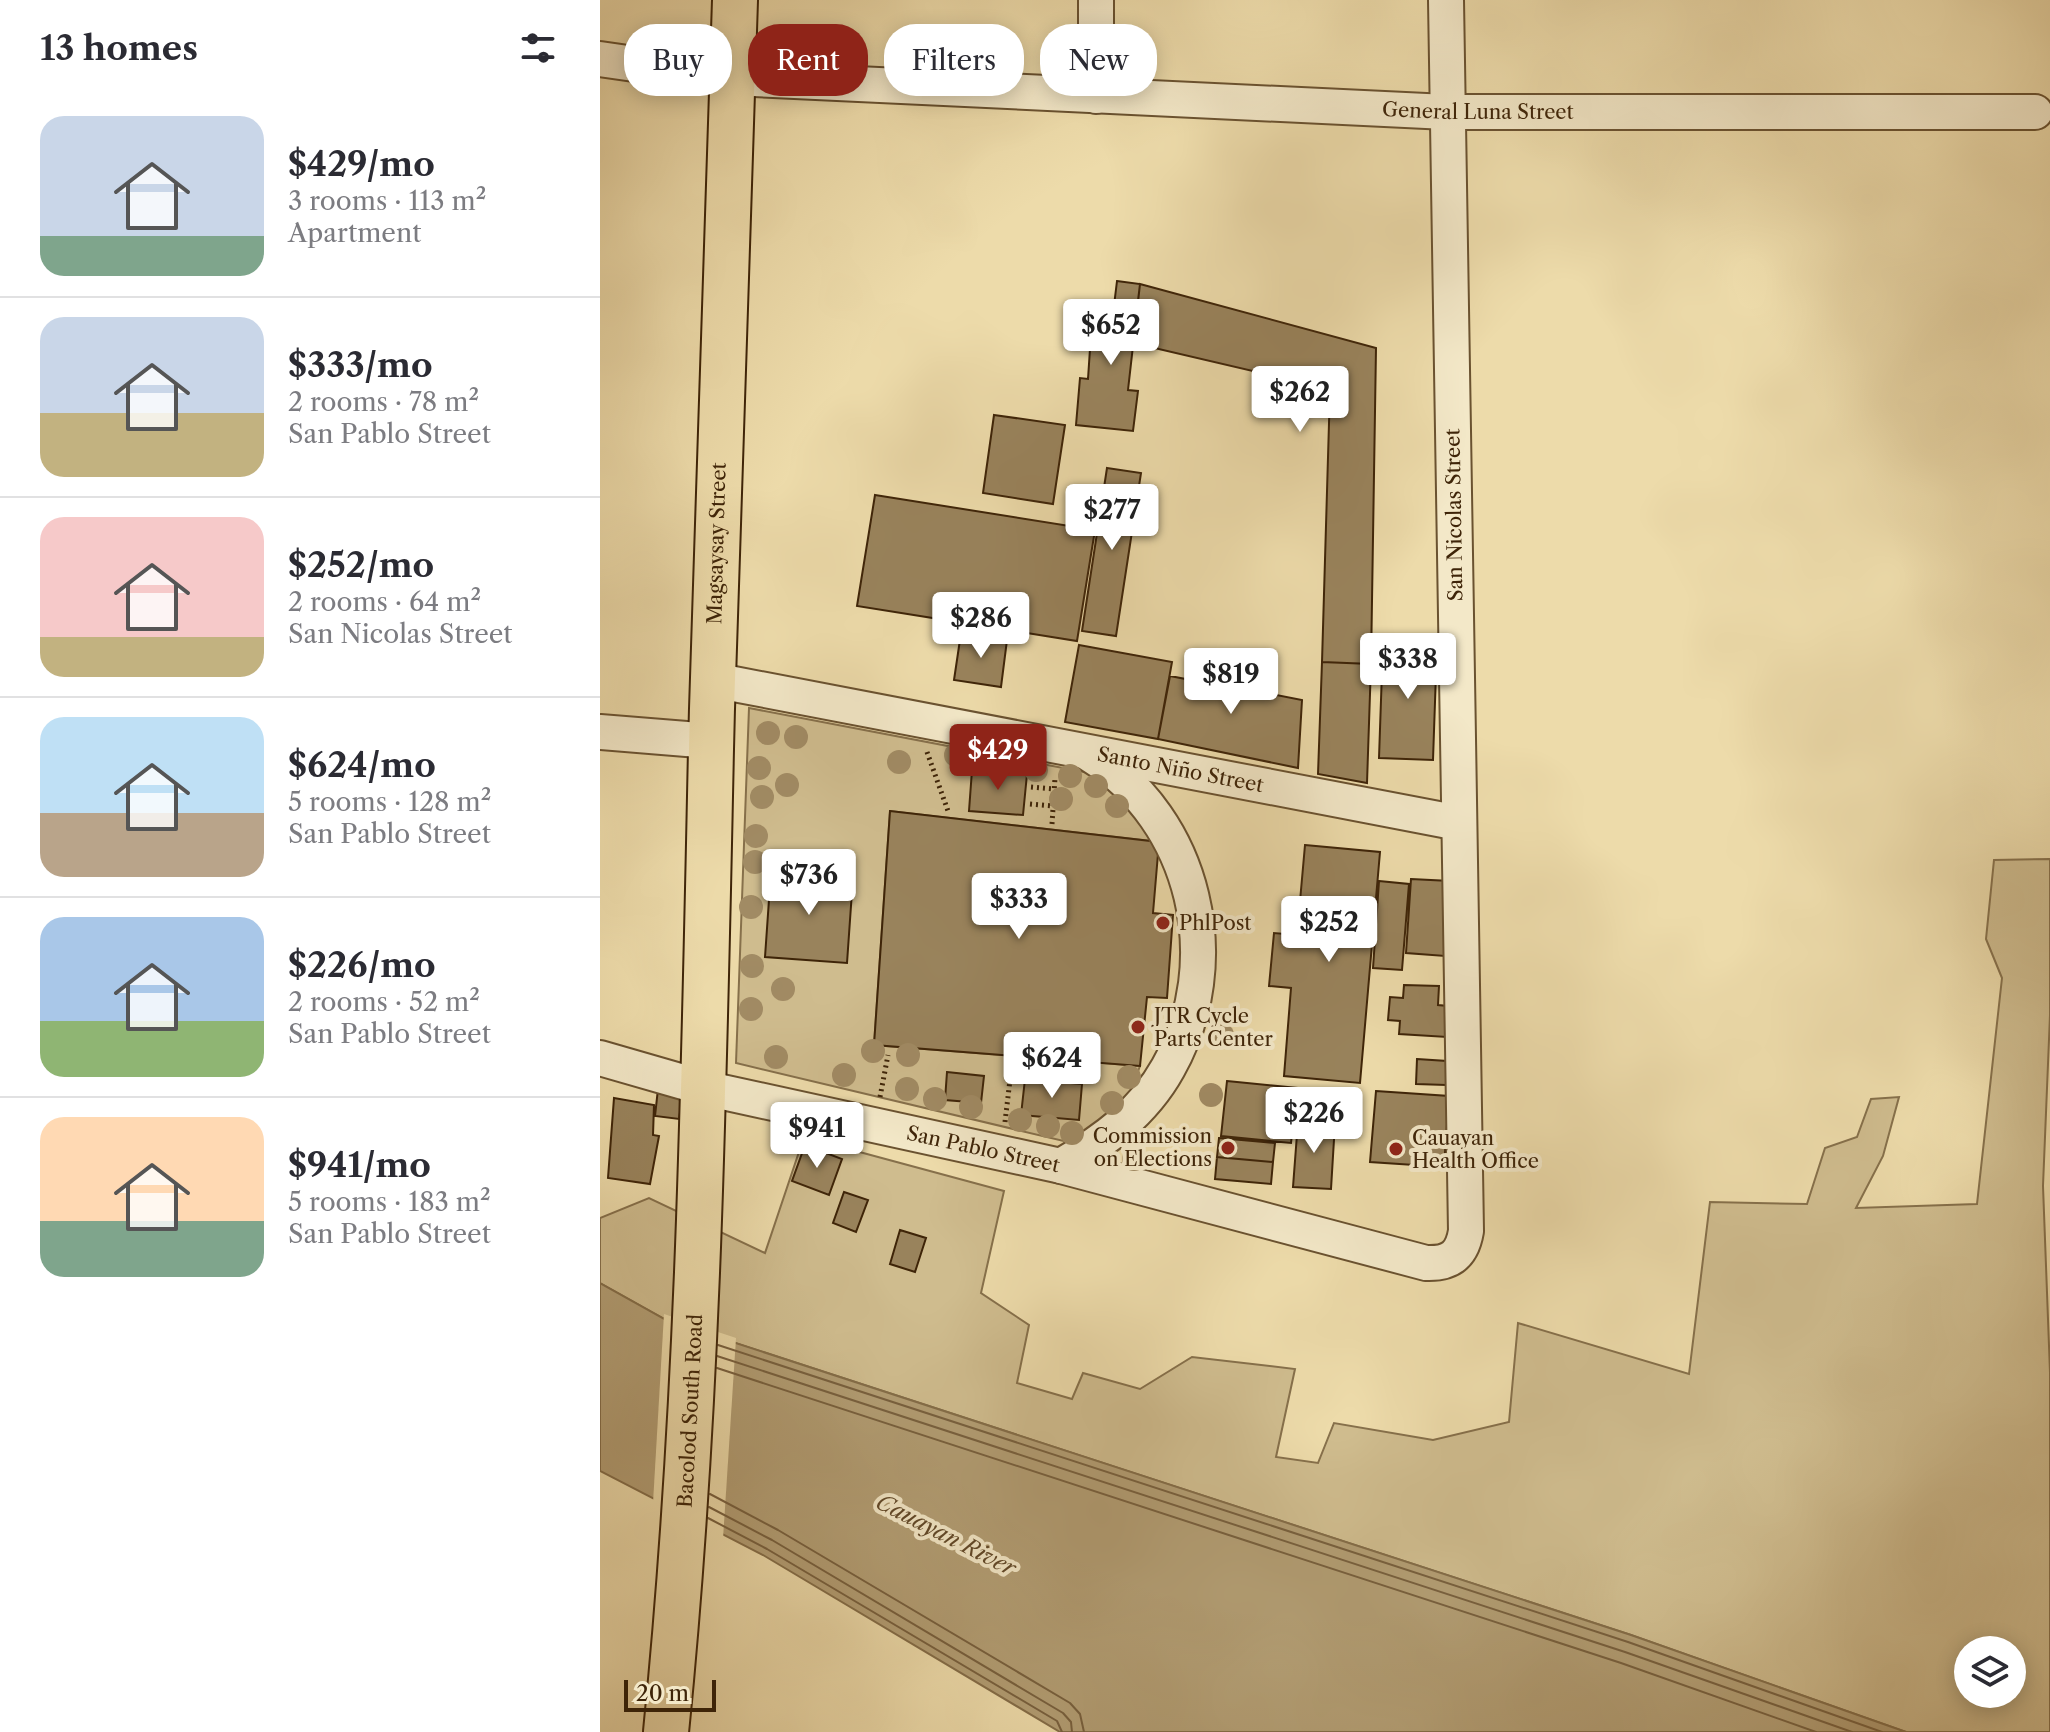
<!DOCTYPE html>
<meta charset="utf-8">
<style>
body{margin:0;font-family:"Libre Caslon Text",serif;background:#f2f2f3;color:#2b2b33;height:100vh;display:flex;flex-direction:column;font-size:30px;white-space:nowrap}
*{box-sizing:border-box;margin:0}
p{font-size:26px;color:#7c7c81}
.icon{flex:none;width:44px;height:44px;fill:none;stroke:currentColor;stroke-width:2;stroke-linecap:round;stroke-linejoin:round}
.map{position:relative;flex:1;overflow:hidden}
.side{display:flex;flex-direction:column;background:#fff;width:600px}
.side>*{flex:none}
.top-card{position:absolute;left:24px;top:24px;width:760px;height:72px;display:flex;gap:16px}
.buttons{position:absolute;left:1354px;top:1636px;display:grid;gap:16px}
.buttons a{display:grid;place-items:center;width:72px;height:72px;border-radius:50%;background:#fff;box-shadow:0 4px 20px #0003;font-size:40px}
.scale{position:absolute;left:24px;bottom:20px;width:92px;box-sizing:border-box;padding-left:8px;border:4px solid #3e2408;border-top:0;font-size:22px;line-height:28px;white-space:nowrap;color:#3e2408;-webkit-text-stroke:6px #f3e8c8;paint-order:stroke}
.price{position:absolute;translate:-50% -68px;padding:0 18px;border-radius:8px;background:#fff;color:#222;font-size:26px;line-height:52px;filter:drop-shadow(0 2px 4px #0008)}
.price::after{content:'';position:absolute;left:50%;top:48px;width:24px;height:18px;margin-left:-12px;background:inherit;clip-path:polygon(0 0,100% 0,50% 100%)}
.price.current{background:#8f2418;color:#fff}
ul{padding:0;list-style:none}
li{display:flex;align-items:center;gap:24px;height:200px;padding:0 40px}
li+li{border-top:2px solid #e1e1e2}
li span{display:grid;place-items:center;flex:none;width:224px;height:160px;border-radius:24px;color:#555}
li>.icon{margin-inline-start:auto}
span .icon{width:96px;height:96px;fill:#fffc;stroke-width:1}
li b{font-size:34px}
h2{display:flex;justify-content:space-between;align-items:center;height:96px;padding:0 40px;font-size:34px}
.tag{padding:0 28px;border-radius:32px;background:#fff;box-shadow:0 4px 20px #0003;font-size:28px;line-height:72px}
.tag.current{background:#8f2418;color:#fff}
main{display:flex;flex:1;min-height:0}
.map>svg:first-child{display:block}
.green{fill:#cfbc8e;stroke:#86704b;stroke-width:2;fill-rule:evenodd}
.water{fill:#b29d73;stroke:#846d48;stroke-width:2}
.pier{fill:#eddbaa}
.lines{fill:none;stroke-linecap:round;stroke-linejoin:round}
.shore{stroke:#78603e;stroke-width:2}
.building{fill:#99835c;stroke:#3e2408;stroke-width:2}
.minor-casing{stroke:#6a5230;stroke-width:38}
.highway-casing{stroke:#3e2408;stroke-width:48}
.path{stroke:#3e2408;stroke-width:5;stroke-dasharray:2 4;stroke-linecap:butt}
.minor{stroke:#f3e8c8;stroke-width:34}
.highway{stroke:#eddbaa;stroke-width:44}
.tree{fill:#a18b64}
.poi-dot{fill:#8f2418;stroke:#f3e8c8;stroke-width:3}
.labels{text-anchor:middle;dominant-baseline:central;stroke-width:8;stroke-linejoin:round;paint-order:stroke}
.street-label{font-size:20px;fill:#3e2408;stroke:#f3e8c8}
.poi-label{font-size:20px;fill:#3e2408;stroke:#f3e8c8;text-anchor:start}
.water-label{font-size:22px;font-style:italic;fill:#614828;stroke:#f3e8c8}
</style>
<main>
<section class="side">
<h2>13 homes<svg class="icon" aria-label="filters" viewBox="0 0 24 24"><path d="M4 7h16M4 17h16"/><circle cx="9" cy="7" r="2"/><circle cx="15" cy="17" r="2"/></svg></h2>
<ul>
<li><span style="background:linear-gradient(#c9d6e8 75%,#7fa58c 0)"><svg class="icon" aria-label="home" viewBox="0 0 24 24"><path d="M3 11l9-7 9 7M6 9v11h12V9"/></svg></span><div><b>$429/mo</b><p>3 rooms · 113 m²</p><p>Apartment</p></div></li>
<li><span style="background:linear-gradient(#c9d6e8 60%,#c2b280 0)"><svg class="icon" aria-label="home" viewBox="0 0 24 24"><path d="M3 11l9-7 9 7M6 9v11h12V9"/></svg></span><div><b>$333/mo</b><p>2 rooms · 78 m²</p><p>San Pablo Street</p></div></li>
<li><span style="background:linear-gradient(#f6c9c9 75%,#c2b280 0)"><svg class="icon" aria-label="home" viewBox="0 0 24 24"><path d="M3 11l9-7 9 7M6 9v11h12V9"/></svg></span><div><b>$252/mo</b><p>2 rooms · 64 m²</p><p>San Nicolas Street</p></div></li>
<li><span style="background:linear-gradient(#bfe0f5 60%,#b9a48a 0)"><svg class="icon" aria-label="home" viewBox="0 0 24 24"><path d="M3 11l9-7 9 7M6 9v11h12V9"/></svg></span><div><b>$624/mo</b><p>5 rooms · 128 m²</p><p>San Pablo Street</p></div></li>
<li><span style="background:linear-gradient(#a9c7e8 65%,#8fb573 0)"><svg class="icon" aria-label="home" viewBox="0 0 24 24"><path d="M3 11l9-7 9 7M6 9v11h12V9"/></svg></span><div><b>$226/mo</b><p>2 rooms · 52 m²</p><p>San Pablo Street</p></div></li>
<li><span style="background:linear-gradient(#ffd9b3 65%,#7fa58c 0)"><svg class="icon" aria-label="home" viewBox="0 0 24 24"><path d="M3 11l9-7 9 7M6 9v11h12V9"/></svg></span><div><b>$941/mo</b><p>5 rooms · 183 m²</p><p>San Pablo Street</p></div></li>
</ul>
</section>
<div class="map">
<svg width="1450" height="1732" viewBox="0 0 1450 1732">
<rect width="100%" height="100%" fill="#eddbaa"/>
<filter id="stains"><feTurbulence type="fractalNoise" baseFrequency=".0025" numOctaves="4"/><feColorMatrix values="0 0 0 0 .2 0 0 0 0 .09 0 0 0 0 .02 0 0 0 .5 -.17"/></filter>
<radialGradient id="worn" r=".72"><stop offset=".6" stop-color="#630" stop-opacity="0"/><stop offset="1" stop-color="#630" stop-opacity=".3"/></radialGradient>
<path class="green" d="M149 708 505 776 559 842 290 811 274 1045 540 1066 527 1101 472 1143 136 1063Z
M1450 859V1015L1443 1186 1450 1372V1732H1306L1031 1635 68 1321 0 1283V1218L49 1198 165 1253 204 1137 404 1191 381 1293 429 1325 417 1383 472 1399 483 1373 540 1389 592 1357 695 1369 676 1457 718 1463 734 1423 833 1440 909 1422 918 1323 1089 1374 1110 1202 1207 1204 1225 1148 1257 1137 1271 1099 1299 1097 1283 1156 1256 1208 1377 1204 1402 978 1386 939 1394 860ZM1368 1650H1412V1694H1368Z"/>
<path class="water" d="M0 1283 68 1321 1031 1635 1306 1732H460L163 1555 0 1471Z"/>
<path class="pier" d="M64 1314 136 1338 123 1539 53 1503Z"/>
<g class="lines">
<path class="shore" d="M118 1345 1028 1642 1282 1732
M117 1356 1025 1652 1252 1732
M117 1368 1021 1663 1216 1732
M110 1494 178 1530 470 1703 480 1714 484 1732
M109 1507 172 1540 463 1713 471 1722 472 1732
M108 1518 167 1549 457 1721 462 1732"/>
</g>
<path class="building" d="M517 281 540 284 528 390 538 391 533 431 476 425 480 378 488 379 492 319 512 322Z
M540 284 776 348 771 664 722 662 730 389 533 343Z
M394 415 465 425 453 504 383 493Z
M507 468 541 473 516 636 482 631Z
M275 495 495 530 477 641 257 606Z
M361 633 407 640 401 687 354 680Z
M783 642 837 644 833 760 779 758Z
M479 645 572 662 558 739 465 722Z
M601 653 636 658 631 686 702 700 698 768 558 739 570 676 596 681Z
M722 662 771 664 767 783 718 774Z
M372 770 427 774 423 815 369 811Z
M290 811 559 842 553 913 573 915 567 998 547 997 540 1066 274 1045Z
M705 845 780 852 760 1083 684 1076 691 988 669 986 674 933 697 935Z
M171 871 253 877 247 963 165 957Z
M811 879 850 881 845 956 806 953Z
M779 881 809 884 802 970 773 968Z
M804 985 839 986 838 1005 848 1006 847 1037 799 1034 800 1021 788 1020 790 997 803 998Z
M817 1059 847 1061 846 1085 816 1084Z
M347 1072 384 1076 381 1103 345 1100Z
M425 1079 482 1084 479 1120 421 1115Z
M627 1081 697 1088 691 1143 621 1136Z
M58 1089 83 1093 79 1119 55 1116Z
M776 1091 849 1096 844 1167 770 1162Z
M14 1098 54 1105 53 1135 59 1136 50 1184 8 1178Z
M698 1121 735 1123 731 1189 693 1187Z
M619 1138 675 1143 673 1162 617 1157Z
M205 1145 242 1159 229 1195 192 1181Z
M617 1157 673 1162 671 1184 615 1179Z
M244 1192 268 1200 256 1232 233 1223Z
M300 1230 326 1238 315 1272 290 1264Z"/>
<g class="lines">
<defs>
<g id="minor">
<path d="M496 0V96"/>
<path id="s1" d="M0 59 132 78 847 112H1435"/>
<path id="s2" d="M113 680 859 823"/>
<path d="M0 732 111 741"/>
<path id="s3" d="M0 1058 104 1088 461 1166 826 1263C851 1264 862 1255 866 1231L846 0"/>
<path d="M461 1166C504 1141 543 1113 568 1068 628 962 596 820 491 755"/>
</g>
<g id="highway">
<path id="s4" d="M66 1732C99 1405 104 1077 111 749 117 499 125 249 135 0"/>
</g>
</defs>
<use href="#minor" class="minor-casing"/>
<use href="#highway" class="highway-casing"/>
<path class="path" d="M327 752 348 811
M431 787 454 789
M430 804 453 806
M452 824 455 778
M280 1097 288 1055
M405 1122 412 1063"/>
<use href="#minor" class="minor"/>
<use href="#highway" class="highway"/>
</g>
<g class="tree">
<circle cx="168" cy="733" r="12"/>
<circle cx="196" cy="737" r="12"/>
<circle cx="356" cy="755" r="12"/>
<circle cx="383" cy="760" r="12"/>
<circle cx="299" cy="762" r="12"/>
<circle cx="159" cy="768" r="12"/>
<circle cx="436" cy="770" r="12"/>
<circle cx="470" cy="776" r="12"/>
<circle cx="187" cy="785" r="12"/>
<circle cx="496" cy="786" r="12"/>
<circle cx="162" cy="797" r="12"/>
<circle cx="461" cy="799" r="12"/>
<circle cx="517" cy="806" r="12"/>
<circle cx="156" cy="836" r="12"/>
<circle cx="155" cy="862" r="12"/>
<circle cx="151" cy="907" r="12"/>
<circle cx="152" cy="966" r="12"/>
<circle cx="183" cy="989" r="12"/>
<circle cx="151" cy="1009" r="12"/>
<circle cx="622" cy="1035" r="12"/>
<circle cx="273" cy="1051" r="12"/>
<circle cx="308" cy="1055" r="12"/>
<circle cx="176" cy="1057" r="12"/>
<circle cx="244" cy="1075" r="12"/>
<circle cx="529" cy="1077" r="12"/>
<circle cx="307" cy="1089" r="12"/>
<circle cx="611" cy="1095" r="12"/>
<circle cx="335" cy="1099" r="12"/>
<circle cx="512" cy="1103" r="12"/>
<circle cx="371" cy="1107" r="12"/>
<circle cx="420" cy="1120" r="12"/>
<circle cx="448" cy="1126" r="12"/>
<circle cx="472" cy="1133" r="12"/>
<circle cx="534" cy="1159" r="12"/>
</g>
<g class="poi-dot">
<circle cx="563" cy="923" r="8"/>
<circle cx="538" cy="1027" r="8"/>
<circle cx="628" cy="1148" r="8"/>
<circle cx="796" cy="1149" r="8"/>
</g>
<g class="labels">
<g class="street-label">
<text stroke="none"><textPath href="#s1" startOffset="880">General Luna Street</textPath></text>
<text transform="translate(854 515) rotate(-91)">San Nicolas Street</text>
<text stroke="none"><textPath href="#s4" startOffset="1190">Magsaysay Street</textPath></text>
<text stroke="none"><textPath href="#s2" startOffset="476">Santo Niño Street</textPath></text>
<text stroke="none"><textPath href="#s3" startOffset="394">San Pablo Street</textPath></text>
<text stroke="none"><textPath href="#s4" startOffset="322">Bacolod South Road</textPath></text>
</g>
<g class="poi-label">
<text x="579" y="923">PhlPost</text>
<text x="554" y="1016">JTR Cycle<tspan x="554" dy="23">Parts Center</tspan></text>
<text x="612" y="1136" text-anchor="end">Commission<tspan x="612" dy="23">on Elections</tspan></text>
<text x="812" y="1138">Cauayan<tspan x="812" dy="23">Health Office</tspan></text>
</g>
<g class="water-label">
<text transform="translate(346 1535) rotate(27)">Cauayan River</text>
</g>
</g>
<rect width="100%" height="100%" filter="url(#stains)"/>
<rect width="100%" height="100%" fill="url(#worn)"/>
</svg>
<div class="buttons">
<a><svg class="icon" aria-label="layers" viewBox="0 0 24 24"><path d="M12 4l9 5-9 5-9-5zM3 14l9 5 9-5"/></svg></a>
</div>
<div class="scale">20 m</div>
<b class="price" style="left:511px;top:367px">$652</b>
<b class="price" style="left:700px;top:434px">$262</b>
<b class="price" style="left:512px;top:552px">$277</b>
<b class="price" style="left:381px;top:660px">$286</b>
<b class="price" style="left:808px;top:701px">$338</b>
<b class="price" style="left:631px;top:716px">$819</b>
<b class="price current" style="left:398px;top:792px">$429</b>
<b class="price" style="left:209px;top:917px">$736</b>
<b class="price" style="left:419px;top:941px">$333</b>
<b class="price" style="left:729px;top:964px">$252</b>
<b class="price" style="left:452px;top:1100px">$624</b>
<b class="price" style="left:714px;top:1155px">$226</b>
<b class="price" style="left:217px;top:1170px">$941</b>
<div class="top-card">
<a class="tag">Buy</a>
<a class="tag current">Rent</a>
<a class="tag">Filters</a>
<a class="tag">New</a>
</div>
</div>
</main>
